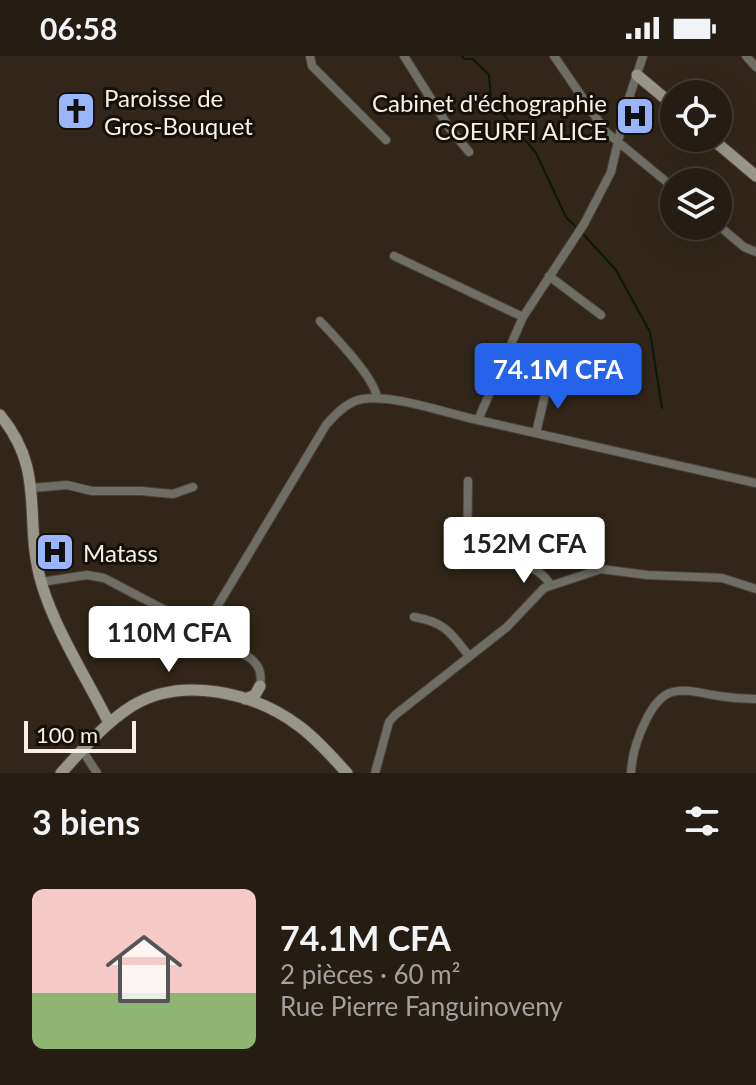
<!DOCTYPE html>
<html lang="fr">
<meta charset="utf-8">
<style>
body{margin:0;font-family:Lato,sans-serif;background:#312921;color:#f1f3f6;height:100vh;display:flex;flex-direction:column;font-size:30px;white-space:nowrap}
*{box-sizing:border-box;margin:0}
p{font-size:26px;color:#a3a1a0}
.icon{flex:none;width:44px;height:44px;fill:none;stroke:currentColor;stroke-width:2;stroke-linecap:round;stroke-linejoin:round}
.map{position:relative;height:717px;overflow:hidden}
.sheet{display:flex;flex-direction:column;background:#251c13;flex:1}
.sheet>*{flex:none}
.tools{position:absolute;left:660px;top:24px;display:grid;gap:16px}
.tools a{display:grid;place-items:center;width:72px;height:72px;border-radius:50%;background:#251c13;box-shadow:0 8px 32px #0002,0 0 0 2px #423a33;font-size:40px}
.scale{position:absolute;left:24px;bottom:20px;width:112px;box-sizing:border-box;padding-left:8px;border:4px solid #f7f0e8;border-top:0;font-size:22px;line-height:28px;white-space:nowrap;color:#f7f0e8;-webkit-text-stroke:6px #15100a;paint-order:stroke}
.price{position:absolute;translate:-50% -68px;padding:0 18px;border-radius:8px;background:#fff;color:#222;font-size:26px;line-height:52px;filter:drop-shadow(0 2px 4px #0008)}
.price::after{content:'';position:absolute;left:50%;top:48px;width:24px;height:18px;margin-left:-12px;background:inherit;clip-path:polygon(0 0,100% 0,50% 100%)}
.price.selected{background:#2563eb;color:#fff}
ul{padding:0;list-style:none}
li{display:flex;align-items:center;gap:24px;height:200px;padding:0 32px}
li span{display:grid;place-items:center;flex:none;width:224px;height:160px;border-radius:12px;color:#555}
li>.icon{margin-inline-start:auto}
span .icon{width:96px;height:96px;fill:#fffc;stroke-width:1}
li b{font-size:34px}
h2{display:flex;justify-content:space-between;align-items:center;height:96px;padding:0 32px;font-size:34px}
.status{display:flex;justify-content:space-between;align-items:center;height:56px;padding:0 40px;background:#251c13;direction:ltr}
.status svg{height:22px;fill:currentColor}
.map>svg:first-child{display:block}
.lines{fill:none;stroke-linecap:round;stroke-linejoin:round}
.stream{stroke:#0a1b05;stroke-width:2}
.street-casing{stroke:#4d4236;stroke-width:10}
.secondary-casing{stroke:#4d4236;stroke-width:13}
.street{stroke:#6f6e66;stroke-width:8}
.secondary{stroke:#979689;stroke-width:11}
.labels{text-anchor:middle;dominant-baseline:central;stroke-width:6;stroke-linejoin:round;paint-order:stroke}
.poi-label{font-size:24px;fill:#f7f0e8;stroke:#15100a;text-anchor:start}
</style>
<div class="status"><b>06:58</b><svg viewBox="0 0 49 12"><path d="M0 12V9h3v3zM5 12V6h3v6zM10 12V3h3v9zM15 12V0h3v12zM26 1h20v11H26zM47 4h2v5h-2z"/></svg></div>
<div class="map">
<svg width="756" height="717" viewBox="0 0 756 717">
<rect width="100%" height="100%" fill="#312619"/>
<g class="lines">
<path class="stream" d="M462 0 464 3H473L489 19 491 44 536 97 566 161 576 171
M583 178 616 214 650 276 662 352"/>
<defs>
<path id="street" d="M310 0 312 10 386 84
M404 0 450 73 469 96
M554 0 606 76 674 132
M746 0 756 11
M718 169 744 191 756 196
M394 200 523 261
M549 220 601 259
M320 265C336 282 373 320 377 341
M478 364 756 427
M536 377 548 326
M32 432 67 429 92 435H141L173 438 193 431
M467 507 468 425
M456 509C485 504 533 500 550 528
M41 526 87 519 104 522 203 574 250 602C260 610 262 618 260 630
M414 561C445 566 451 577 469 600
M203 574 326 369C334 360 343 350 355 345 382 334 448 358 478 364L523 261 584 168 611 116 626 51 643 0
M82 694 97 717
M375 717 389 666 395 659 507 571 544 532 601 513 647 519 722 522 756 533
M631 717C632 697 637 682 646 664 665 625 683 634 719 640 731 642 744 643 756 643"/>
<path id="secondary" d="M637 19 674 50
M711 82 756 120
M0 359C48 417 22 464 42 529 55 573 88 625 109 667
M245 643 255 639 260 630
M61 717C83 693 105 667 132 650 182 619 255 637 299 670 317 683 332 701 347 717"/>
</defs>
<use href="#street" class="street-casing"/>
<use href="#secondary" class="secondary-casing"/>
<use href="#street" class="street"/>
<use href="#secondary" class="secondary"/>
</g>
<defs>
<symbol id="church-square" viewBox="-11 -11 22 22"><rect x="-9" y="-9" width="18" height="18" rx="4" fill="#9bb5fd" stroke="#15100a"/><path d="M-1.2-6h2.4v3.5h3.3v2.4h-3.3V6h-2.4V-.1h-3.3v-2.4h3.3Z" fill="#111"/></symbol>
<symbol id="hospital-square" viewBox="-11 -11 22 22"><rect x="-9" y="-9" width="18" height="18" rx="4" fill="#9bb5fd" stroke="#15100a"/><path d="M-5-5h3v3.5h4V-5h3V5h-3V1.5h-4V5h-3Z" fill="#111"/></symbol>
</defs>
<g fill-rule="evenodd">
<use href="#church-square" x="54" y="33" width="44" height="44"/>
<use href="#hospital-square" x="613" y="38" width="44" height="44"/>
<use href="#hospital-square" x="33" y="474" width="44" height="44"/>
</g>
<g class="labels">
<g class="poi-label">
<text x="104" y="41">Paroisse de<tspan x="104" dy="28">Gros-Bouquet</tspan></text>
<text x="607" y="46" text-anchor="end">Cabinet d'échographie<tspan x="607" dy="28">COEURFI ALICE</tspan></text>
<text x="83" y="496">Matass</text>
</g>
</g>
</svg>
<div class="tools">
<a><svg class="icon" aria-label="locate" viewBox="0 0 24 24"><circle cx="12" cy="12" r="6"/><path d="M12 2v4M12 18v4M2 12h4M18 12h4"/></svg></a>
<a><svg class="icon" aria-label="layers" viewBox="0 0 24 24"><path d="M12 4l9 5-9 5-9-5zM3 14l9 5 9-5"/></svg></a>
</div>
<div class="scale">100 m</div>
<b class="price selected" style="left:558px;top:355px">74.1M CFA</b>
<b class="price" style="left:524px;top:529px">152M CFA</b>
<b class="price" style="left:169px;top:618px">110M CFA</b>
</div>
<section class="sheet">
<h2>3 biens<svg class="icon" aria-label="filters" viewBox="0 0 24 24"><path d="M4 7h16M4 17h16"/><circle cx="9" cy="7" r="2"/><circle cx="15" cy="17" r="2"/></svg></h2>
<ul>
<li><span style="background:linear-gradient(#f6c9c9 65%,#8fb573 0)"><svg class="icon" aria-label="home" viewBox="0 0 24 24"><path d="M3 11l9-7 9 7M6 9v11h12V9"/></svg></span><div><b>74.1M CFA</b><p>2 pièces · 60 m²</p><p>Rue Pierre Fanguinoveny</p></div></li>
</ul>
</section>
